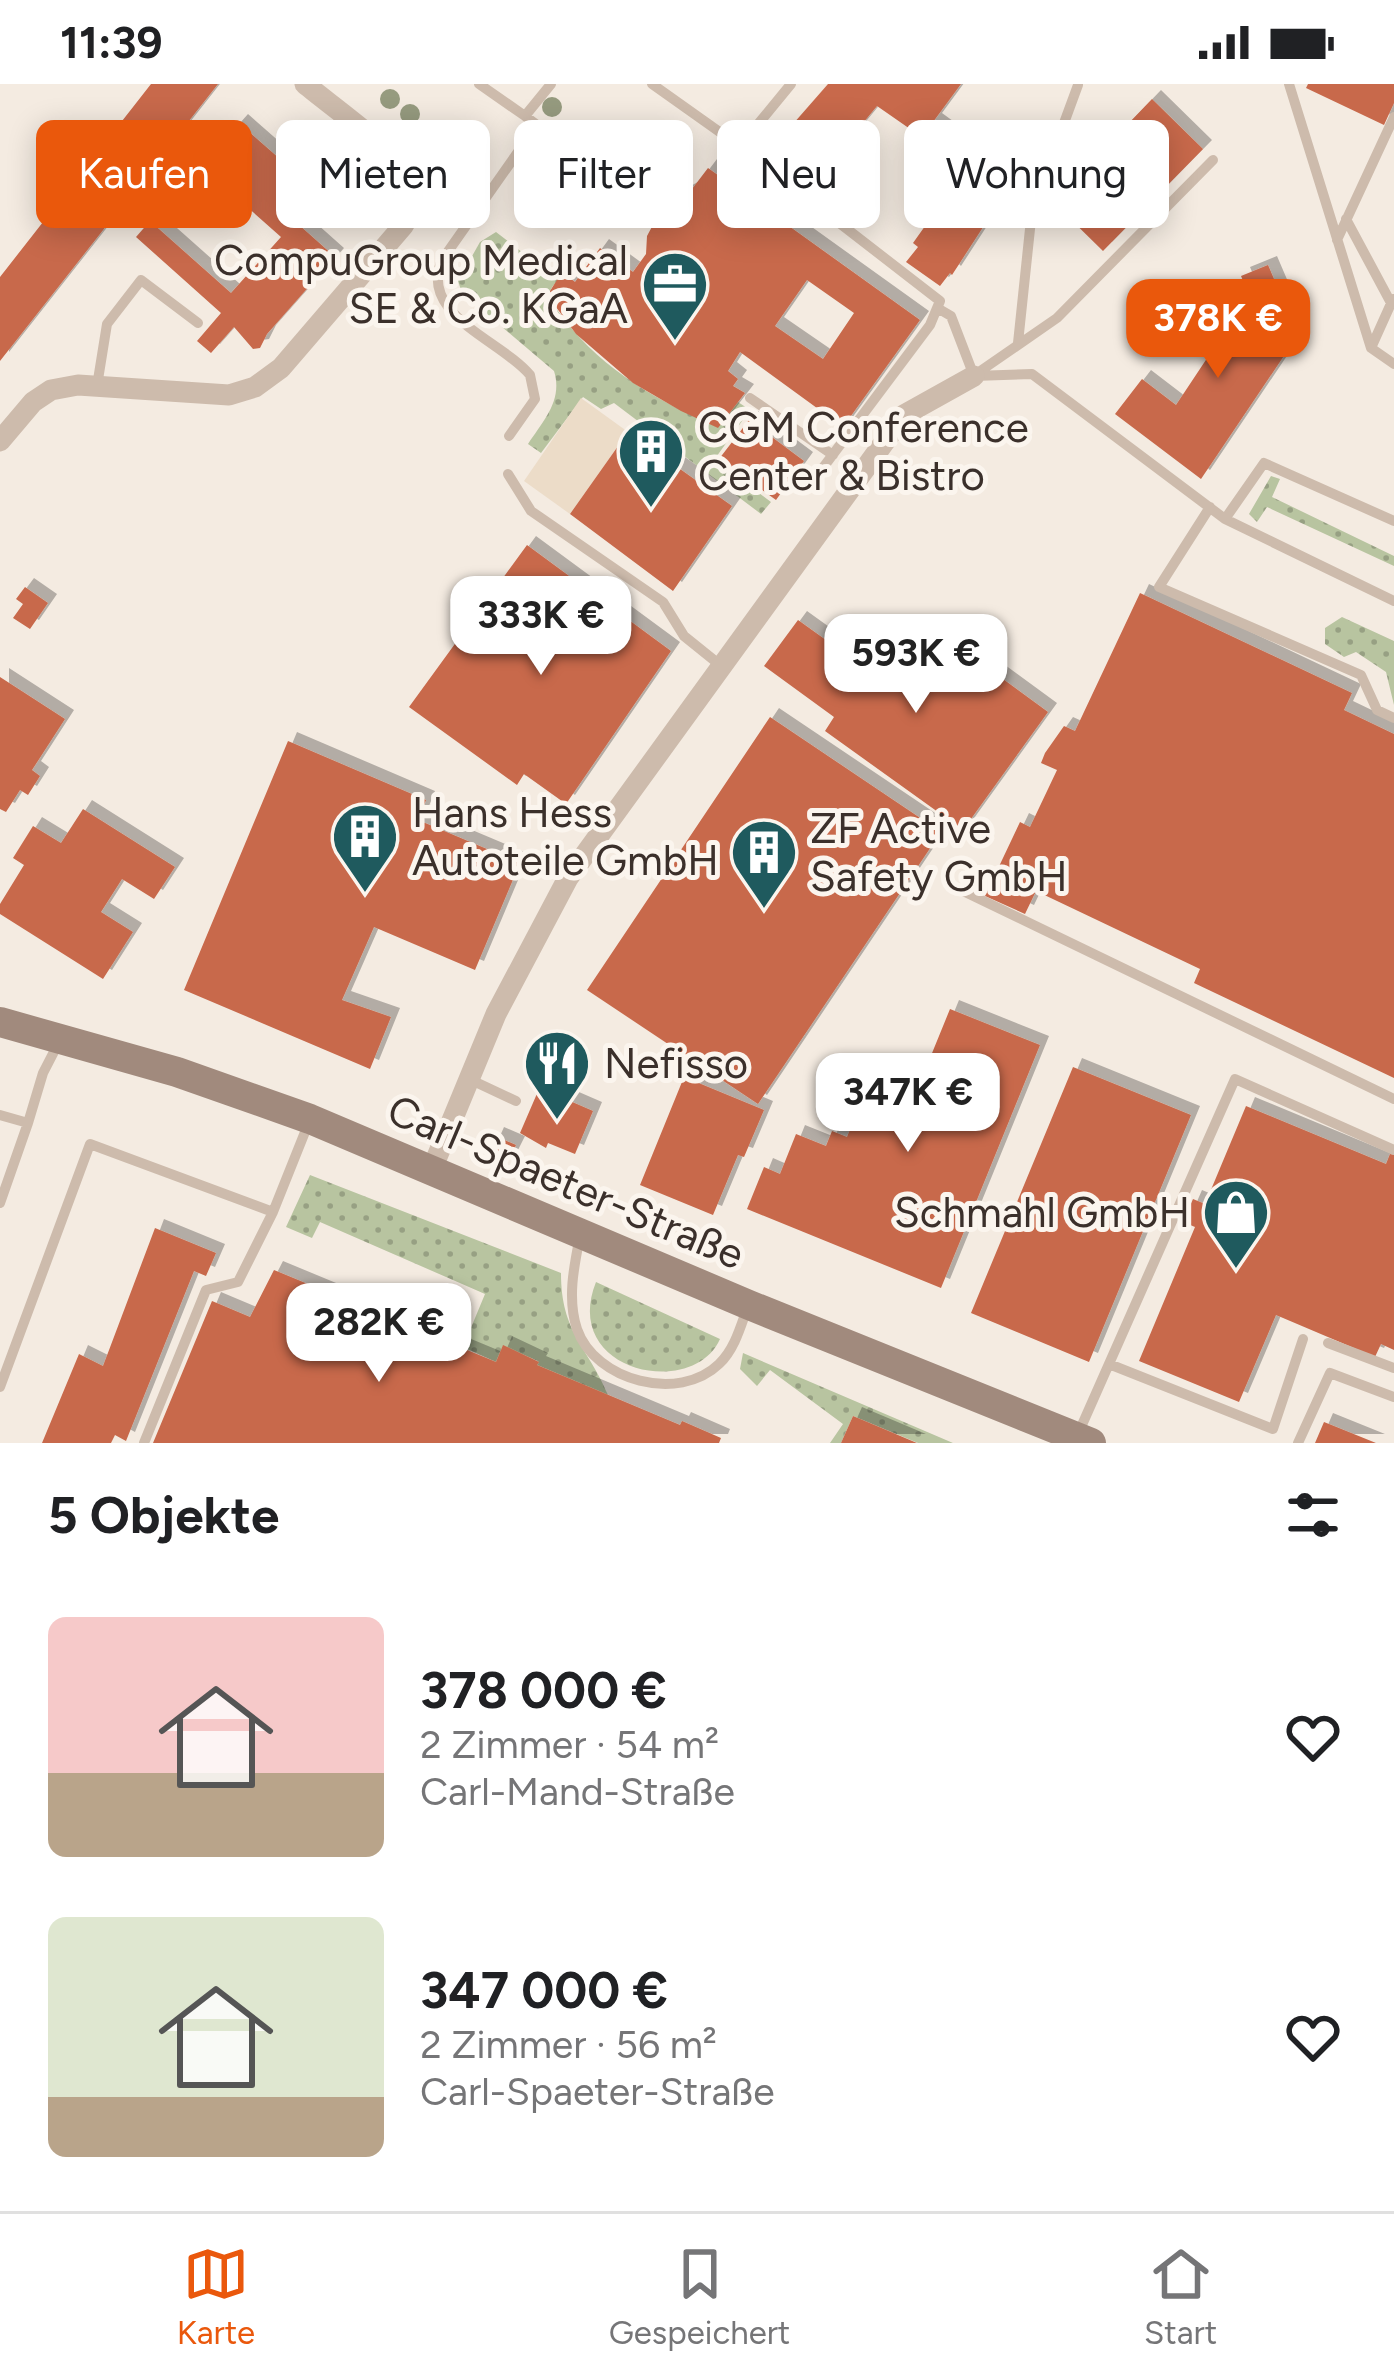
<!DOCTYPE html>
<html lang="de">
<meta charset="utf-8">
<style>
body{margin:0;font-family:Figtree,sans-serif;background:#f2f2f2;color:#202124;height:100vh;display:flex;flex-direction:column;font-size:45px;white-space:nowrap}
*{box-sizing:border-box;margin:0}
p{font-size:39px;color:#757577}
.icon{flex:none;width:66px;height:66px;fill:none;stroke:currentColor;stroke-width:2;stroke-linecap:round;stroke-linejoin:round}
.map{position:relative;height:1359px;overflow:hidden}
.panel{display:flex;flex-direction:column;background:#fff;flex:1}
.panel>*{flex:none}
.guide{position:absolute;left:36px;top:36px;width:1323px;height:108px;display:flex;gap:24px}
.price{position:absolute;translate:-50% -102px;padding:0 27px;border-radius:24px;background:#fff;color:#222;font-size:39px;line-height:78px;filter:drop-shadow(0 3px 6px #0008)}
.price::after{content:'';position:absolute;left:50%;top:72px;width:36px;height:27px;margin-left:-18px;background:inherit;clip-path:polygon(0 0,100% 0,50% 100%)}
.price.current{background:#ea580c;color:#fff}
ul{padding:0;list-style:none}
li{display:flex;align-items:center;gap:36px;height:300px;padding:0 48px}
li span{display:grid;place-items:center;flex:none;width:336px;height:240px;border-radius:18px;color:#555}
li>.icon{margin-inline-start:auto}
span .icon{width:144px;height:144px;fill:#fffc;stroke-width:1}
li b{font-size:51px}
h2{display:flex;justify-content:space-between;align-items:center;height:144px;padding:0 48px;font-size:51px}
.tag{padding:0 42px;border-radius:18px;background:#fff;box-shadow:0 6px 30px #0003;font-size:42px;line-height:108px}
.tag.current{background:#ea580c;color:#fff}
.status{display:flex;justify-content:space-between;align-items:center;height:84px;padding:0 60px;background:#fff;direction:ltr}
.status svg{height:33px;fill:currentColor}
.dock{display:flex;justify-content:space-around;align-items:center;height:168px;border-top:3px solid #e0e0e0;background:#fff;font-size:33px;color:#757577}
.dock a{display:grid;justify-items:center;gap:6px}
.dock .current{color:#ea580c}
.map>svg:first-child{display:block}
.grass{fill:url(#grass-dots)}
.plaza{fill:#ecdcc8}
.building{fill:#c8694b;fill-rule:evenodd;filter:url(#shadow)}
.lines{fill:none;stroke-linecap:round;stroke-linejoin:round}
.lane{stroke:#cdbbac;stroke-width:10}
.street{stroke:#cdbbac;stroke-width:21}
.secondary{stroke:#a18a7d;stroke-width:30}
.tree{fill:#969b7f}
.labels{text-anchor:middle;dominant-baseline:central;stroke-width:10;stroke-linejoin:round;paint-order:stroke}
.poi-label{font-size:42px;fill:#3b302b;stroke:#fbf5ee;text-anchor:start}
.street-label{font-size:42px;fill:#3b302b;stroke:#fbf5ee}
</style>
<div class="status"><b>11:39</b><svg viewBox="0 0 49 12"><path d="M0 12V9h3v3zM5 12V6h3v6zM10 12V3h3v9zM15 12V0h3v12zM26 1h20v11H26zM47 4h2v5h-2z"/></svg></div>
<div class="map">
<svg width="1394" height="1359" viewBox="0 0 1394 1359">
<defs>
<pattern id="grass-dots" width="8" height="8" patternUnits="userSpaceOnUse" patternTransform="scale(3)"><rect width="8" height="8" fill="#b8c4a0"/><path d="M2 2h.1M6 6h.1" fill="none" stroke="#97a083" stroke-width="1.8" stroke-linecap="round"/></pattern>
<filter id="shadow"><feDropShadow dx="9" dy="-9" stdDeviation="0" flood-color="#0004"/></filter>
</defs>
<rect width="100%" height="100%" fill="#f4ebe1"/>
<path class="grass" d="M496 148 558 196C554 201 549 205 550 212 551 220 560 229 565 236 603 286 661 319 718 343L738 318 750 326 714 376 771 418 761 430 614 319 601 325 583 313 541 369 528 360C544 336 563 316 554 287L462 209 458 197 480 158Z
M1271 392 1280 395 1272 413 1394 472V482L1267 423 1257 438 1249 430Z
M1342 533 1394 557V621L1386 588 1356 568 1344 573 1325 560V544Z
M310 1091 561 1189C561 1249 587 1261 608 1311L537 1281 538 1277 503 1262 496 1278 463 1263 485 1210 320 1138 312 1154 286 1143Z
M596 1198 720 1255C693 1316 560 1288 596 1198Z
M743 1269 953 1359H918L853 1332 841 1359H830L843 1340 770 1286 757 1302 740 1285Z"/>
<path class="plaza" d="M581 314 628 348 570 430 524 397Z"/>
<path class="building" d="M151 0H218L0 277V193Z
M828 0H961L933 38 959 57 989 134 952 191 950 189 940 202 906 178 918 163 913 159 940 121 945 125 962 102 936 63 877 22 807 107 765 72Z
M1308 0H1394V19L1384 41 1306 4Z
M1152 15 1203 65 1103 167 1053 118Z
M239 39 313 104 289 132 335 173 267 250 260 264 253 265 234 243 211 269 197 257 221 229 136 153 150 137 231 209 281 153 201 82Z
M708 84 920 236 843 343 740 268 728 287 738 295 733 302 745 309 718 344 681 327 633 299 576 250 550 215V207L562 188 575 198 600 164 633 188 646 170 647 152 663 122 692 105ZM807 196 854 229 823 275 775 242Z
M1268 181 1298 251 1201 395 1115 330 1142 295 1176 321 1249 211 1241 192Z
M749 336 804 377 776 416 719 375Z
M628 348 732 422 673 507 570 430Z
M527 461 671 567 566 720 524 690 517 701 409 623Z
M25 503 48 519 30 545 13 534 23 520 16 515Z
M1140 509 1352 609 1344 626 1394 650V994L1194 899 1200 885 1036 807 1025 830 985 812 1020 738 1030 743 1057 686 1041 679 1045 669 1064 642 1075 647Z
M798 536 869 587 898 545 951 583 963 566 1048 628 963 746 825 647 834 633 764 582Z
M0 593 65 635 32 686 40 692 28 711 20 706 6 728 0 725Z
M770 633 941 748 758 1020 587 906Z
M288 657 426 716 418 736 520 779 475 886 374 843 342 916 391 933 370 985 184 906Z
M83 725 175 783 154 815 122 795 101 828 133 848 103 895 0 830V820L24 781 13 774 33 742 61 759Z
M950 925 1040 961 941 1204 747 1125 764 1083 780 1090 796 1050 826 1062 832 1047 847 1053 877 979 902 989 898 999 917 1006Z
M1073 983 1191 1031 1089 1278 971 1229Z
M684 993 764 1026 744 1073 738 1071 713 1131 640 1101Z
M542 998 566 1008 563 1014 593 1027 575 1070 548 1059 546 1064 520 1049Z
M1246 1022 1386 1080 1390 1070 1394 1071V1266L1381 1260 1375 1273 1276 1231 1239 1318 1139 1277 1195 1143 1183 1138 1193 1115 1205 1120Z
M495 1052 516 1061 507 1079 487 1070Z
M155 1144 216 1169 206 1192 194 1187 126 1357 115 1351 111 1359H42L79 1270 103 1282Z
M274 1186 496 1278 503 1261 539 1278 537 1281 680 1341 682 1337 721 1354 719 1359H153L212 1217 250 1233Z
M853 1332 917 1359H841Z
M1324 1338 1376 1359H1315Z"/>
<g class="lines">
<path class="lane" d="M479 0 525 32 551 0
M652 0 745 66 940 217 930 241 816 393 804 385
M1289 0 1371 264 1394 280
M740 62 791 0
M1346 135 1391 219
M1337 156 1394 33
M939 225 951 232 974 292
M1018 259 1032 126 1078 1
M1371 264 1393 215
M976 290 1057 234 1213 76
M974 292 1032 290 1225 435 1394 517
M97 302 107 240 141 196 198 239
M750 314 833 371
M509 352 535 315 530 291C501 256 418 231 442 176L537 41 525 32
M508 390 531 427 663 518 684 552 720 581
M1210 423 1159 503 1361 591 1377 626 1394 634
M1225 435 1264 379 1394 437
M961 806 1394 1015
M469 995 516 1017
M0 1031 28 1039 0 1119
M28 1039 43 989 59 958
M580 1152C574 1182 567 1215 577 1245 595 1297 679 1319 719 1280 735 1265 741 1241 748 1222
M1328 1259 1394 1284
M1109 1280 1273 1345 1303 1255
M0 1303 90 1060 273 1128 309 1038
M1078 1350 1235 995 1394 1066
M144 1359 206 1206 238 1198 273 1128
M1298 1359 1330 1289 1394 1313"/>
<path class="street" d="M0 357 33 318 51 306 78 301 229 311 255 303 281 284 403 142C411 128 420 114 413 97 400 70 330 21 305 0
M432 1085 496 930 568 794 904 331 974 292"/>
<path class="secondary" d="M0 938 177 988 310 1035 749 1221 1091 1359"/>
</g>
<g class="tree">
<circle cx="390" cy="15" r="10"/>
<circle cx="552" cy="23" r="10"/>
<circle cx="410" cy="30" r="10"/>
<circle cx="426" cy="46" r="10"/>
<circle cx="456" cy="71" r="10"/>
</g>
<defs>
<symbol id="office-pin" viewBox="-11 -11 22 30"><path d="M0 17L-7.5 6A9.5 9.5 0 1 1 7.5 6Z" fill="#1f5a5e" stroke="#fbf5ee"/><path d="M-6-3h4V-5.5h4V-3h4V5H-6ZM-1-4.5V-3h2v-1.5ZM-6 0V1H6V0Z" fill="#fff"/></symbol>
<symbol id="building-pin" viewBox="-11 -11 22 30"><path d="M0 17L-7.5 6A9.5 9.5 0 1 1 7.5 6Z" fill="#1f5a5e" stroke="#fbf5ee"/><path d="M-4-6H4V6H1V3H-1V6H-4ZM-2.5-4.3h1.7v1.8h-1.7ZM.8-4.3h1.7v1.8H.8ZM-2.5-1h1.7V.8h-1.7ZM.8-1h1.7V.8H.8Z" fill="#fff"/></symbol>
<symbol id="restaurant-pin" viewBox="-11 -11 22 30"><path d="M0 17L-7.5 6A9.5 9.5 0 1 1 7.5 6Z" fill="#1f5a5e" stroke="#fbf5ee"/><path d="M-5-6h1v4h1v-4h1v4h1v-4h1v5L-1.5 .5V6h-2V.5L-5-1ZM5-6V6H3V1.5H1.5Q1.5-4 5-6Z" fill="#fff"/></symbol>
<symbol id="shop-pin" viewBox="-11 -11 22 30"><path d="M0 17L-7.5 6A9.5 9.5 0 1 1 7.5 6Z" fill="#1f5a5e" stroke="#fbf5ee"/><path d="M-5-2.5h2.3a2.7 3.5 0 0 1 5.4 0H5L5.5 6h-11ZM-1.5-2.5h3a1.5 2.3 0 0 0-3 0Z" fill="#fff"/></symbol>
</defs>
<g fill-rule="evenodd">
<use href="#office-pin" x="637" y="162" width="76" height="104"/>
<use href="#building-pin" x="613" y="329" width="76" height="104"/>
<use href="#building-pin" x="327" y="714" width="76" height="104"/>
<use href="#building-pin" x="726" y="730" width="76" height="104"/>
<use href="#restaurant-pin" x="519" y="941" width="76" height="104"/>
<use href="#shop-pin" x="1198" y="1090" width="76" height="104"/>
</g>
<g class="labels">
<g class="poi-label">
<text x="628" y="176" text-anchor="end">CompuGroup Medical<tspan x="628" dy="48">SE &amp; Co. KGaA</tspan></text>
<text x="698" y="343">CGM Conference<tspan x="698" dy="48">Center &amp; Bistro</tspan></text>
<text x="412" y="728">Hans Hess<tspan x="412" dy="48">Autoteile GmbH</tspan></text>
<text x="810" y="744">ZF Active<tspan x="810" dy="48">Safety GmbH</tspan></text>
<text x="604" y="979">Nefisso</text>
<text x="1190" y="1128" text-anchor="end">Schmahl GmbH</text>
</g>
<g class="street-label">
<text transform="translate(566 1098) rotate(23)">Carl-Spaeter-Straße</text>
</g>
</g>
</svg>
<b class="price current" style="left:1218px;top:297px">378K €</b>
<b class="price" style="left:541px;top:594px">333K €</b>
<b class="price" style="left:916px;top:632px">593K €</b>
<b class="price" style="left:908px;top:1071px">347K €</b>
<b class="price" style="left:379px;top:1301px">282K €</b>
<div class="guide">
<a class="tag current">Kaufen</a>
<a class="tag">Mieten</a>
<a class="tag">Filter</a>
<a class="tag">Neu</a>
<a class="tag">Wohnung</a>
</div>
</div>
<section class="panel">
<h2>5 Objekte<svg class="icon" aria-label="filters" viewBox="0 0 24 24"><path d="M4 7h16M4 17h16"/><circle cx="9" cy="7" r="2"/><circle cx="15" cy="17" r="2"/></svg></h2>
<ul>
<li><span style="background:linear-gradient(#f6c9c9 65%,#b9a48a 0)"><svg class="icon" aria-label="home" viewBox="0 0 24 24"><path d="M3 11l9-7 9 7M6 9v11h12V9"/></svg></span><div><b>378 000 €</b><p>2 Zimmer · 54 m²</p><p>Carl-Mand-Straße</p></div><svg class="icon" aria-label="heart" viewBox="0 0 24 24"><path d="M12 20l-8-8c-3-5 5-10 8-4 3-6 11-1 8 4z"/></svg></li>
<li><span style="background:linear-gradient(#dfe7d0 75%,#b9a48a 0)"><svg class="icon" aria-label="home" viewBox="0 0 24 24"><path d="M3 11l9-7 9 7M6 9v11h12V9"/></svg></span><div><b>347 000 €</b><p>2 Zimmer · 56 m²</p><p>Carl-Spaeter-Straße</p></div><svg class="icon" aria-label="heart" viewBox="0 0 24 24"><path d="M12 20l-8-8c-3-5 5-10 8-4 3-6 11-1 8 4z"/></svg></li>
</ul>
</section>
<nav class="dock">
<a class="current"><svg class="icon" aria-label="map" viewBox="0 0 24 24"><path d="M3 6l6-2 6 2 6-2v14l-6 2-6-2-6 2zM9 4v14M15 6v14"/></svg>Karte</a>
<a><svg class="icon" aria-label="saved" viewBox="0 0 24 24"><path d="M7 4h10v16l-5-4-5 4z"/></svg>Gespeichert</a>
<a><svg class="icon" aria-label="home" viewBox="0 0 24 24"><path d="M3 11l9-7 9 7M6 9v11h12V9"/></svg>Start</a>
</nav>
